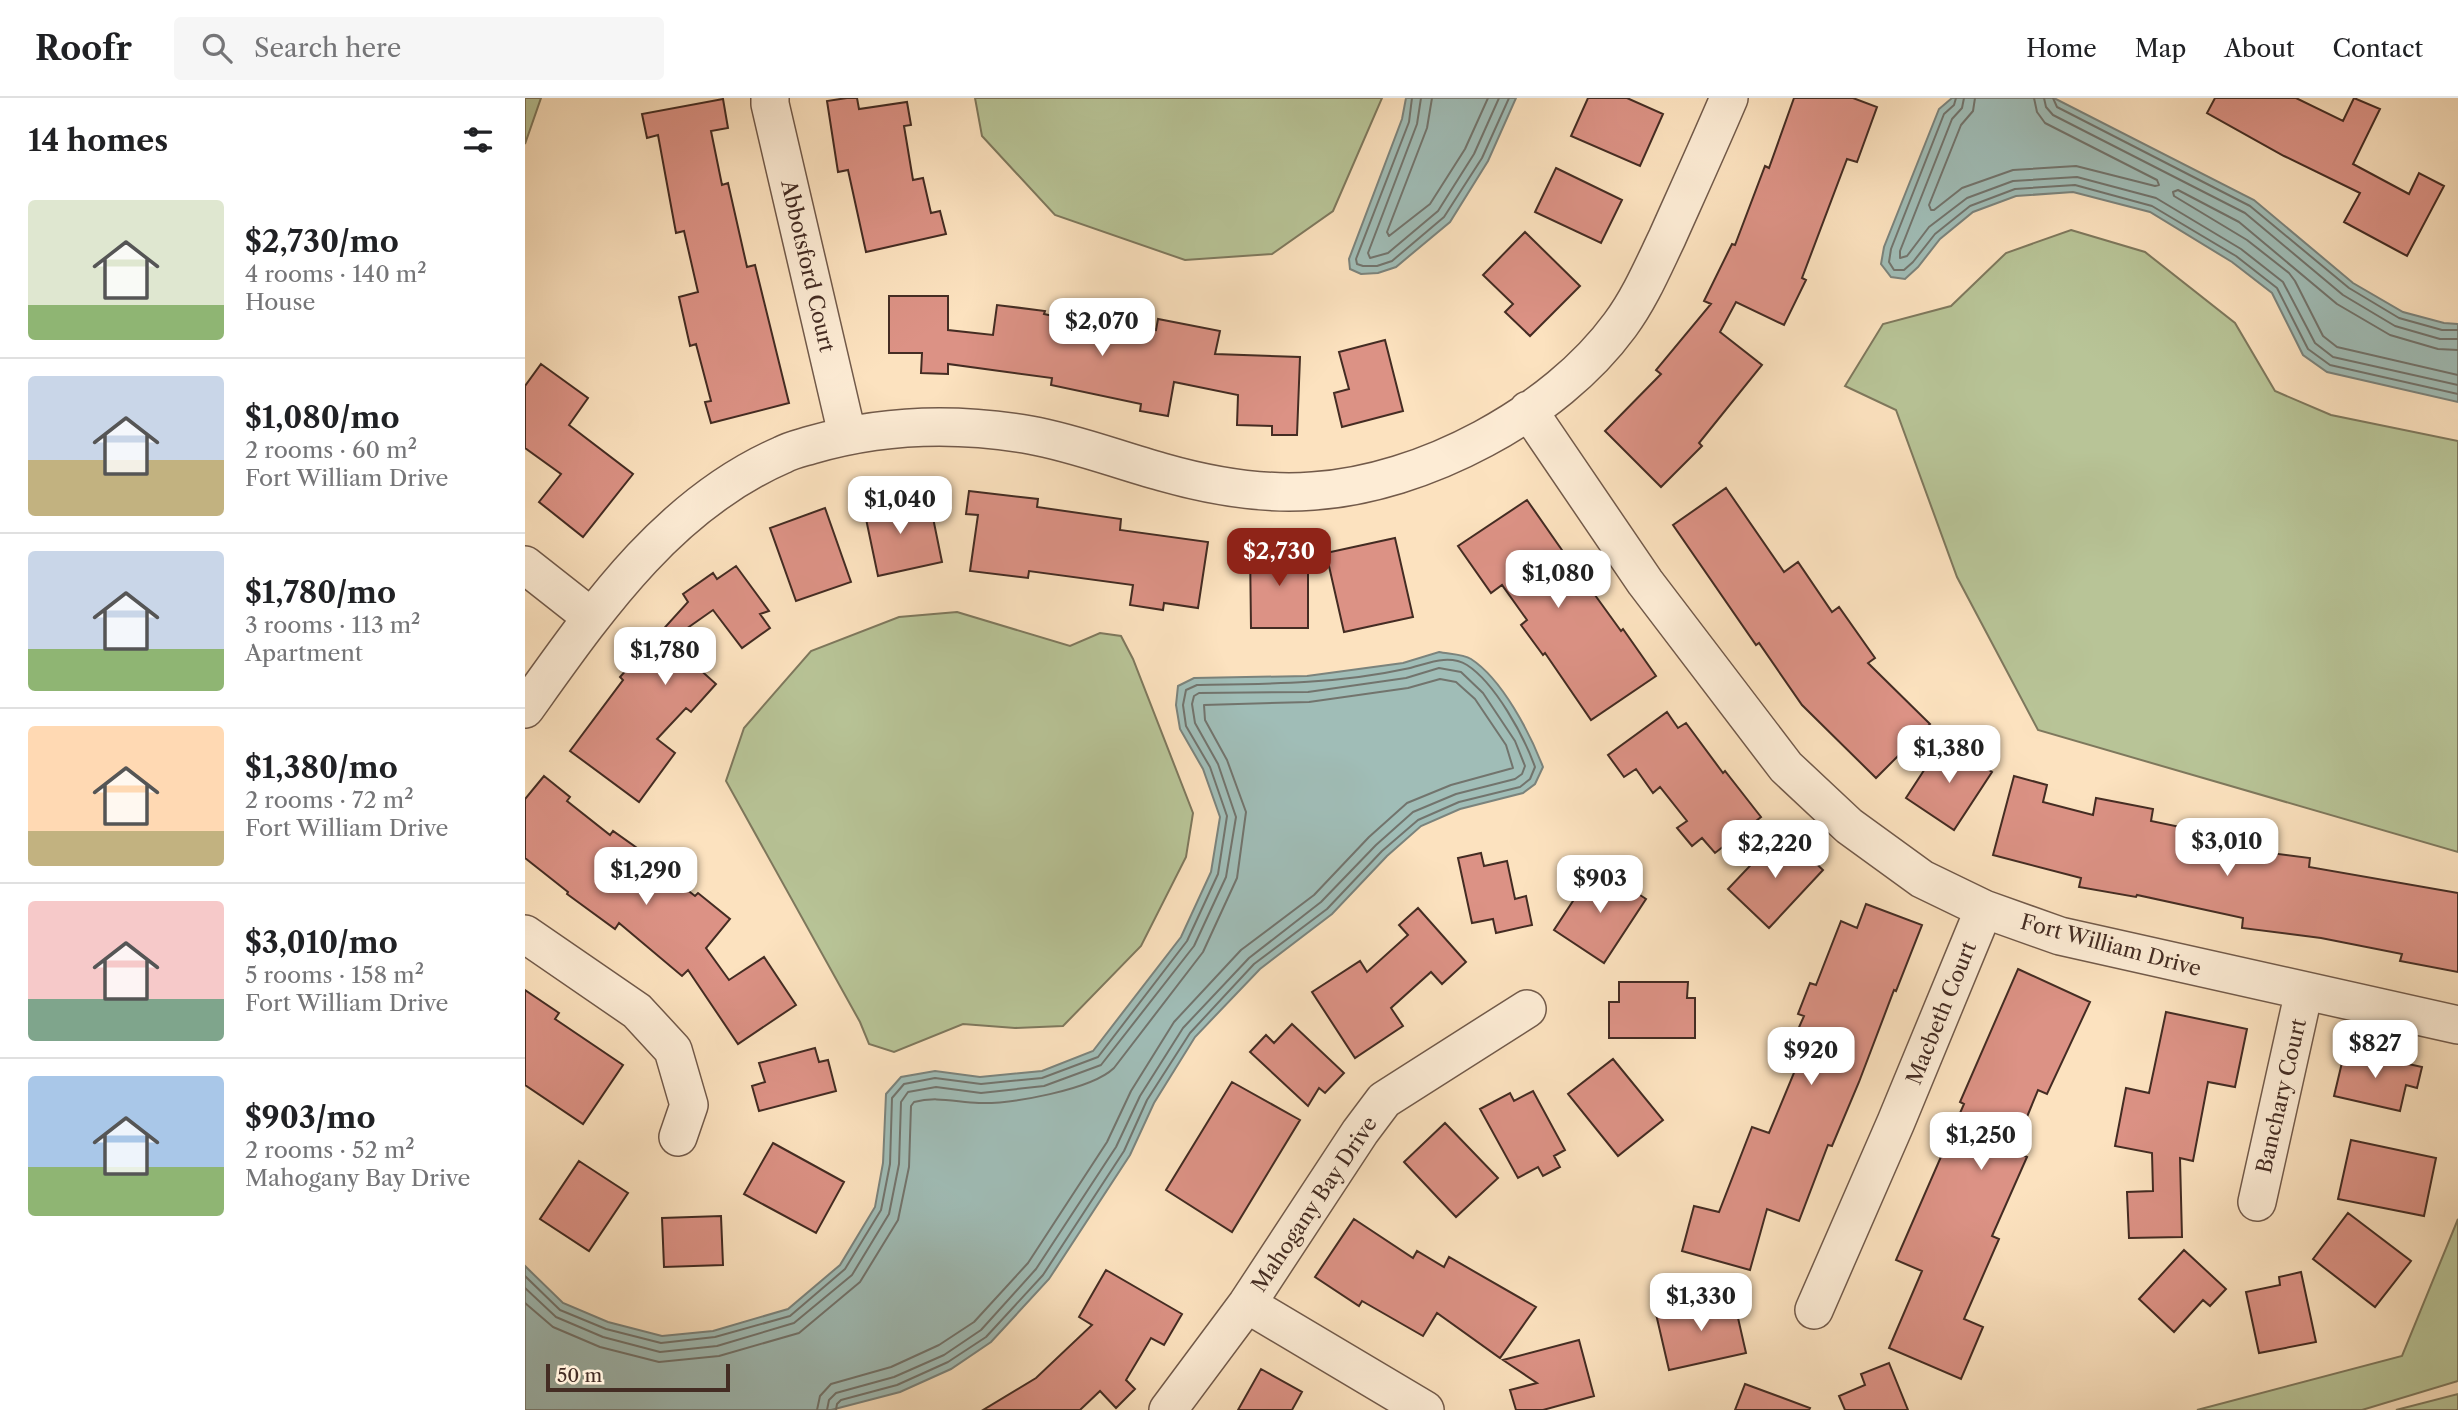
<!DOCTYPE html>
<meta charset="utf-8">
<style>
body{margin:0;font-family:"Libre Caslon Text",serif;background:#f6f6f6;color:#202124;height:100vh;display:flex;flex-direction:column;font-size:26px;white-space:nowrap}
*{box-sizing:border-box;margin:0}
p{font-size:23px;color:#757577}
.icon{flex:none;width:38px;height:38px;fill:none;stroke:currentColor;stroke-width:2;stroke-linecap:round;stroke-linejoin:round}
.map{position:relative;flex:1;overflow:hidden}
.drawer{display:flex;flex-direction:column;background:#fff;width:525px}
.drawer>*{flex:none}
.scale{position:absolute;left:21px;bottom:18px;width:184px;box-sizing:border-box;padding-left:7px;border:4px solid #442c23;border-top:0;font-size:19px;line-height:24px;white-space:nowrap;color:#442c23;-webkit-text-stroke:5px #fdecd5;paint-order:stroke}
.price{position:absolute;translate:-50% -60px;padding:0 16px;border-radius:14px;background:#fff;color:#222;font-size:23px;line-height:46px;filter:drop-shadow(0 2px 4px #0008)}
.price::after{content:'';position:absolute;left:50%;top:42px;width:21px;height:16px;margin-left:-10px;background:inherit;clip-path:polygon(0 0,100% 0,50% 100%)}
.price.selected{background:#8f2418;color:#fff}
ul{padding:0;list-style:none}
li{display:flex;align-items:center;gap:21px;height:175px;padding:0 28px}
li+li{border-top:2px solid #e0e0e0}
li span{display:grid;place-items:center;flex:none;width:196px;height:140px;border-radius:7px;color:#555}
li>.icon{margin-inline-start:auto}
span .icon{width:84px;height:84px;fill:#fffc;stroke-width:1}
li b{font-size:30px}
h2{display:flex;justify-content:space-between;align-items:center;height:84px;padding:0 28px;font-size:30px}
header{display:flex;align-items:center;gap:42px;box-sizing:border-box;height:98px;padding:0 35px;background:#fff;border-bottom:2px solid #e0e0e0}
header strong{font-size:33px}
nav{display:flex;gap:38px;margin-inline-start:auto;font-size:24px}
.search{width:490px;height:63px;background:#f6f6f6;display:flex;align-items:center;gap:18px;box-sizing:border-box;padding:0 24px;border-radius:7px;color:#757577;font-size:26px}
main{display:flex;flex:1;min-height:0}
.map>svg:first-child{display:block}
.green{fill:#b8c497;stroke:#7e785d;stroke-width:2}
.water{fill:#a0bdb7;stroke:#7b837c;stroke-width:2}
.lines{fill:none;stroke-linecap:round;stroke-linejoin:round}
.shore{stroke:#72746d;stroke-width:2}
.building{fill:#dc9285;stroke:#442c23;stroke-width:2}
.minor-casing{stroke:#725a4a;stroke-width:40}
.minor{stroke:#fdecd5;stroke-width:37}
.labels{text-anchor:middle;dominant-baseline:central;stroke-width:5;stroke-linejoin:round;paint-order:stroke}
.street-label{font-size:21px;fill:#442c23;stroke:#fdecd5}
</style>
<header>
<strong>Roofr</strong>
<div class="search"><svg class="icon" aria-label="search" viewBox="0 0 24 24"><circle cx="10" cy="10" r="6"/><path d="M15 15l6 6"/></svg>Search here</div>
<nav><a>Home</a><a>Map</a><a>About</a><a>Contact</a></nav>
</header>
<main>
<section class="drawer">
<h2>14 homes<svg class="icon" aria-label="filters" viewBox="0 0 24 24"><path d="M4 7h16M4 17h16"/><circle cx="9" cy="7" r="2"/><circle cx="15" cy="17" r="2"/></svg></h2>
<ul>
<li><span style="background:linear-gradient(#dfe7d0 75%,#8fb573 0)"><svg class="icon" aria-label="home" viewBox="0 0 24 24"><path d="M3 11l9-7 9 7M6 9v11h12V9"/></svg></span><div><b>$2,730/mo</b><p>4 rooms · 140 m²</p><p>House</p></div></li>
<li><span style="background:linear-gradient(#c9d6e8 60%,#c2b280 0)"><svg class="icon" aria-label="home" viewBox="0 0 24 24"><path d="M3 11l9-7 9 7M6 9v11h12V9"/></svg></span><div><b>$1,080/mo</b><p>2 rooms · 60 m²</p><p>Fort William Drive</p></div></li>
<li><span style="background:linear-gradient(#c9d6e8 70%,#8fb573 0)"><svg class="icon" aria-label="home" viewBox="0 0 24 24"><path d="M3 11l9-7 9 7M6 9v11h12V9"/></svg></span><div><b>$1,780/mo</b><p>3 rooms · 113 m²</p><p>Apartment</p></div></li>
<li><span style="background:linear-gradient(#ffd9b3 75%,#c2b280 0)"><svg class="icon" aria-label="home" viewBox="0 0 24 24"><path d="M3 11l9-7 9 7M6 9v11h12V9"/></svg></span><div><b>$1,380/mo</b><p>2 rooms · 72 m²</p><p>Fort William Drive</p></div></li>
<li><span style="background:linear-gradient(#f6c9c9 70%,#7fa58c 0)"><svg class="icon" aria-label="home" viewBox="0 0 24 24"><path d="M3 11l9-7 9 7M6 9v11h12V9"/></svg></span><div><b>$3,010/mo</b><p>5 rooms · 158 m²</p><p>Fort William Drive</p></div></li>
<li><span style="background:linear-gradient(#a9c7e8 65%,#8fb573 0)"><svg class="icon" aria-label="home" viewBox="0 0 24 24"><path d="M3 11l9-7 9 7M6 9v11h12V9"/></svg></span><div><b>$903/mo</b><p>2 rooms · 52 m²</p><p>Mahogany Bay Drive</p></div></li>
</ul>
</section>
<div class="map">
<svg width="1933" height="1312" viewBox="0 0 1933 1312">
<rect width="100%" height="100%" fill="#fce2bf"/>
<filter id="stains"><feTurbulence type="fractalNoise" baseFrequency=".00286" numOctaves="4"/><feColorMatrix values="0 0 0 0 .2 0 0 0 0 .09 0 0 0 0 .02 0 0 0 .5 -.17"/></filter>
<radialGradient id="worn" r=".72"><stop offset=".6" stop-color="#630" stop-opacity="0"/><stop offset="1" stop-color="#630" stop-opacity=".3"/></radialGradient>
<path class="green" d="M0 0H16L0 46Z
M450 0H857L808 113 747 156 660 162 530 117 457 38Z
M1546 132 1620 154 1710 225 1750 293 1806 317 1933 343V754L1513 632 1432 479 1371 312 1320 288 1358 226 1426 208 1481 155Z
M432 514 545 548 575 535 596 538 608 561 668 715 661 759 616 848 538 928 490 930 438 926 369 954 344 946 335 924 201 683 219 630 286 553 374 519Z
M1933 1121V1283L1837 1312H1672L1877 1258Z
M1933 1296V1312H1871Z"/>
<path class="water" d="M881 0H991L963 63 925 124 871 169 853 175 836 176 825 171 824 161 877 21Z
M1427 0H1529L1729 102 1828 185 1878 214 1919 225 1933 226V304L1802 274 1778 257 1747 195 1707 164 1625 114 1548 94 1491 98 1448 114 1415 141 1393 169 1380 181 1366 179 1356 166 1359 149 1414 11Z
M914 554C923 556 938 556 946 561 977 581 1005 635 1018 669L1010 686 998 695 935 711 896 728 862 758 807 816 735 871 670 939 629 1005 605 1057 524 1181 466 1244 426 1271 375 1294 306 1312H0V1168L38 1205 83 1224 137 1238 188 1233 263 1211 315 1167 350 1109 358 1065 361 996 376 979 410 973 455 979 517 973 568 953 656 839 686 774 695 719 678 671 655 631 651 607 653 588 669 580 782 578 878 565Z"/>
<g class="lines">
<path class="shore" d="M887 0 884 24 831 161 832 166 838 168H852L867 163 919 119 957 60 984 0
M896 0 892 26 843 155 845 160 863 155 913 113 949 56 974 0
M907 0 902 30 862 134 864 138 905 106 940 51 963 0
M1431 0 1429 7 1419 16 1366 151 1364 164 1369 172H1379L1388 164 1410 136 1445 108 1490 91 1550 87 1627 108 1711 158 1752 190 1783 251 1805 267 1933 296
M1439 0 1437 10 1427 21 1375 153V160L1382 158 1404 129 1442 100 1488 83 1552 79 1631 100 1716 151 1758 184 1790 245 1808 259 1933 287
M1450 0 1448 13 1436 27 1404 107 1406 112H1409L1437 90 1488 72 1551 68 1630 88 1634 87 1632 82 1520 25 1512 14 1509 0
M1519 0 1521 9 1528 17 1720 115 1818 197 1870 228 1915 241H1933
M1528 0 1532 9 1725 108 1824 190 1874 220 1917 232H1933
M1933 252 1913 251 1865 237 1812 206 1714 124 1653 92 1648 94 1649 98 1722 142 1764 175 1770 183 1798 238 1812 249 1933 277
M0 1178 35 1212 81 1231 136 1245 190 1239 265 1218 320 1171 356 1112 365 1066 367 1000 379 986 410 980 456 986 517 980 573 959 662 843 693 776 702 718 685 669 661 628 658 607 661 592 672 587C741 586 812 586 880 571 900 567 922 555 942 567 970 585 999 638 1010 669L1005 681 995 689 934 704 893 722 857 753 802 811 729 866 665 935 622 1002 599 1053 518 1177 461 1239 423 1264 372 1287 316 1302 312 1306 311 1312
M0 1190 31 1219 78 1239 135 1254 192 1248 269 1225 327 1177 364 1116 374 1066 376 1004 383 994 411 989 456 995 519 988 576 967 669 848 701 779 711 719 693 666 670 625 667 606 669 598 674 595 783 594 881 580 914 570 936 574 958 595 990 643 1000 668 997 676 990 681 931 696 888 714 851 747 796 804 724 860 658 930 615 998 591 1049 511 1171 456 1232 419 1257 369 1279 311 1295 304 1302 302 1312
M0 1205 28 1229 75 1249 134 1264 194 1258 274 1235 335 1184 373 1122 384 1069 386 1008 389 1004C411 998 431 1004 454 1005 486 1006 566 992 589 970L678 854 712 780 721 714 702 662 680 622 679 607 784 604 883 590 915 581 931 584 950 601 981 647 988 670 926 687 882 705 844 739 789 797 716 852 649 924 606 993 582 1044 503 1165 449 1224 414 1247 366 1269 306 1286 295 1298 292 1312"/>
</g>
<path class="building" d="M322 0H332L334 11 382 4 386 27 379 28 388 82 398 80 406 115 415 113 421 136 341 154 323 72 313 74 302 3Z
M1063 0H1102L1138 16 1115 68 1046 38Z
M1269 0H1328L1352 9 1332 64 1322 61 1277 180 1281 182 1259 227 1211 204 1195 234 1237 267 1174 345 1177 348 1136 389 1080 333 1136 276 1131 272 1186 206 1179 203 1207 146 1210 147 1240 68 1244 70Z
M1690 0H1771L1818 23 1829 0 1855 11 1828 66 1884 96 1894 75 1919 88 1882 158 1819 124 1835 95 1759 58 1682 15Z
M198 1 203 30 186 33 197 87 203 85 222 169 230 167 264 305 186 325 180 304 186 303 171 246 165 248 154 199 173 194 159 133 151 135 133 37 122 40 117 16Z
M1031 70 1097 102 1076 145 1010 114Z
M1000 134 1055 188 1005 238 980 214 988 206 958 177Z
M364 198H423V232L468 237 472 207 520 213 519 216 569 227 571 219 631 232 633 221 695 233 690 256 775 259 772 337H747V328L712 327 713 297 649 284 643 318 615 313 616 306 526 287 527 280 423 266V276L396 275 397 255H364Z
M860 242 878 313 817 329 809 295 824 291 814 254Z
M16 266 63 300 44 327 108 376 58 439 14 404 36 376 0 350V288Z
M1201 390 1259 474 1273 464 1307 514 1314 509 1350 560 1343 565 1405 626 1351 680 1277 607 1234 545 1231 547 1148 427Z
M362 391 368 418 406 410 417 464 353 478 336 397Z
M444 393 513 401 512 409 596 421 595 432 683 444 673 510 639 505 638 512 605 507 608 487 504 473 503 480 445 473 453 417 441 416Z
M1002 402 1053 475 1043 484 1051 493 1062 486 1096 533 1098 531 1131 578 1066 622 1020 555 1018 557 996 527 1002 522 977 487 966 495 933 448Z
M300 410 326 484 271 503 245 430Z
M870 440 888 519 819 534 801 455Z
M725 450H783V530H726Z
M211 468 244 513 235 516 245 530 217 550 188 512 154 536 160 543 152 551 191 586 166 614 161 610 132 641 150 655 114 704 45 653 98 582 95 579 163 504 158 496 188 475 192 481Z
M1142 614 1153 630 1161 625 1198 675 1200 673 1236 719 1190 755 1177 740 1167 748 1152 730 1162 723 1135 689 1128 695 1111 671 1099 679 1083 657Z
M1418 643 1467 674 1429 732 1381 700Z
M19 678 45 699 42 703 85 737 88 733 136 767 134 770 170 798 173 795 205 821 181 850 204 882 239 859 271 907 213 946 163 872 157 878 94 825 90 831 42 796 43 794 0 760V701Z
M1489 678 1522 687 1518 704 1568 717 1571 700 1628 711 1626 723 1708 740 1706 750 1785 760 1784 769 1933 795V874L1875 863 1877 856 1796 840 1717 830 1718 820 1612 797 1611 799 1554 789 1556 780 1468 757Z
M1257 734 1298 772 1244 830 1203 791Z
M956 755 959 768 982 763 990 801 1001 798 1007 827 971 835 968 821 947 825 933 760Z
M1071 768 1121 801 1079 865 1029 832Z
M1341 806 1397 827 1371 893 1369 892 1334 984 1307 1048 1303 1047 1274 1123 1242 1111 1225 1172 1157 1153 1169 1108 1194 1114 1227 1029 1244 1035 1283 941 1271 936 1279 918 1273 916 1285 885 1291 887 1316 823 1332 830Z
M893 810 941 864 917 886 906 874 866 910 878 928 830 960 787 894 835 863 842 874 883 837 874 827Z
M1493 871 1565 904 1522 996 1513 992 1488 1053 1502 1059 1467 1138 1474 1141 1439 1221 1458 1229 1436 1281 1364 1250 1397 1173 1371 1162 1439 1006 1435 1004Z
M1094 884H1163L1162 900H1170V940H1084V904H1094Z
M0 892 34 915 30 921 98 967 58 1026 0 987Z
M1641 914 1722 931 1710 989 1683 984 1668 1063 1655 1060 1657 1139 1604 1140 1602 1094 1628 1093 1627 1055 1590 1048 1601 990 1624 995Z
M767 926 819 975 800 995 794 990 783 1008 725 954 741 937 749 945Z
M290 950 294 964 303 962 311 993 234 1013 227 988 240 984 234 965Z
M1820 952 1897 969 1892 990 1881 987 1875 1013 1809 998Z
M1088 961 1138 1022 1093 1058 1043 996Z
M707 984 775 1022 707 1134 641 1092Z
M1008 993 1040 1052 1029 1058 1035 1069 1018 1078 1013 1069 993 1080 955 1011 985 995 989 1003Z
M920 1025 973 1080 931 1119 879 1064Z
M1826 1042 1911 1060 1899 1118 1813 1101Z
M248 1045 319 1084 291 1135 219 1096Z
M54 1063 103 1095 64 1153 15 1121Z
M1823 1115 1886 1163 1850 1209 1788 1161Z
M196 1118 198 1167 139 1169 137 1120Z
M829 1121 888 1160 892 1153 919 1169 924 1159 1011 1209 975 1260 912 1215 898 1238 837 1203 834 1208 790 1179Z
M1659 1152 1701 1191 1685 1208 1678 1202 1649 1234 1614 1201Z
M581 1172 657 1216 639 1247 626 1240 601 1282 610 1291 591 1310 575 1293 555 1312H458L511 1280 567 1227 554 1219Z
M1776 1174 1791 1244 1734 1255 1721 1194 1755 1187 1754 1179Z
M1208 1198 1221 1255 1144 1272 1131 1216Z
M1054 1242 1069 1298 1018 1312H991L985 1292 1012 1285 978 1262Z
M1364 1265 1383 1312H1320L1314 1298 1340 1287 1336 1276Z
M736 1271 777 1294 767 1312H713Z
M1220 1286 1285 1310 1284 1312H1210Z"/>
<g class="lines">
<defs>
<path id="minor" d="M245 0V6L322 336
M1003 312 1120 484 1261 669 1324 728 1397 781 1459 811 1535 838 1933 927
M0 467 66 519
M0 611C70 513 142 407 257 357 266 352 276 350 286 347 358 326 430 324 505 337 550 345 593 362 637 374 686 388 737 397 788 393 898 386 1030 316 1095 227 1115 200 1128 169 1142 140 1163 93 1184 47 1204 0
M0 836 112 913 148 952 164 1007 153 1039
M1732 1104 1779 893
M722 1206 900 1312
M1289 1212 1371 1024 1459 811
M643 1312 722 1206 835 1034 859 1002 1002 911"/>
</defs>
<use href="#minor" class="minor-casing"/>
<use href="#minor" class="minor"/>
</g>
<g class="labels">
<g class="street-label">
<text transform="translate(283 168) rotate(77)">Abbotsford Court</text>
<text transform="translate(1586 847) rotate(15)">Fort William Drive</text>
<text transform="translate(1416 915) rotate(-68)">Macbeth Court</text>
<text transform="translate(1756 998) rotate(-77)">Banchary Court</text>
<text transform="translate(789 1106) rotate(-56)">Mahogany Bay Drive</text>
</g>
</g>
<rect width="100%" height="100%" filter="url(#stains)"/>
<rect width="100%" height="100%" fill="url(#worn)"/>
</svg>
<div class="scale">50 m</div>
<b class="price" style="left:577px;top:260px">$2,070</b>
<b class="price" style="left:375px;top:438px">$1,040</b>
<b class="price selected" style="left:754px;top:490px">$2,730</b>
<b class="price" style="left:1033px;top:512px">$1,080</b>
<b class="price" style="left:140px;top:589px">$1,780</b>
<b class="price" style="left:1424px;top:687px">$1,380</b>
<b class="price" style="left:1702px;top:780px">$3,010</b>
<b class="price" style="left:1250px;top:782px">$2,220</b>
<b class="price" style="left:121px;top:809px">$1,290</b>
<b class="price" style="left:1075px;top:817px">$903</b>
<b class="price" style="left:1850px;top:982px">$827</b>
<b class="price" style="left:1286px;top:989px">$920</b>
<b class="price" style="left:1456px;top:1074px">$1,250</b>
<b class="price" style="left:1176px;top:1235px">$1,330</b>
</div>
</main>
